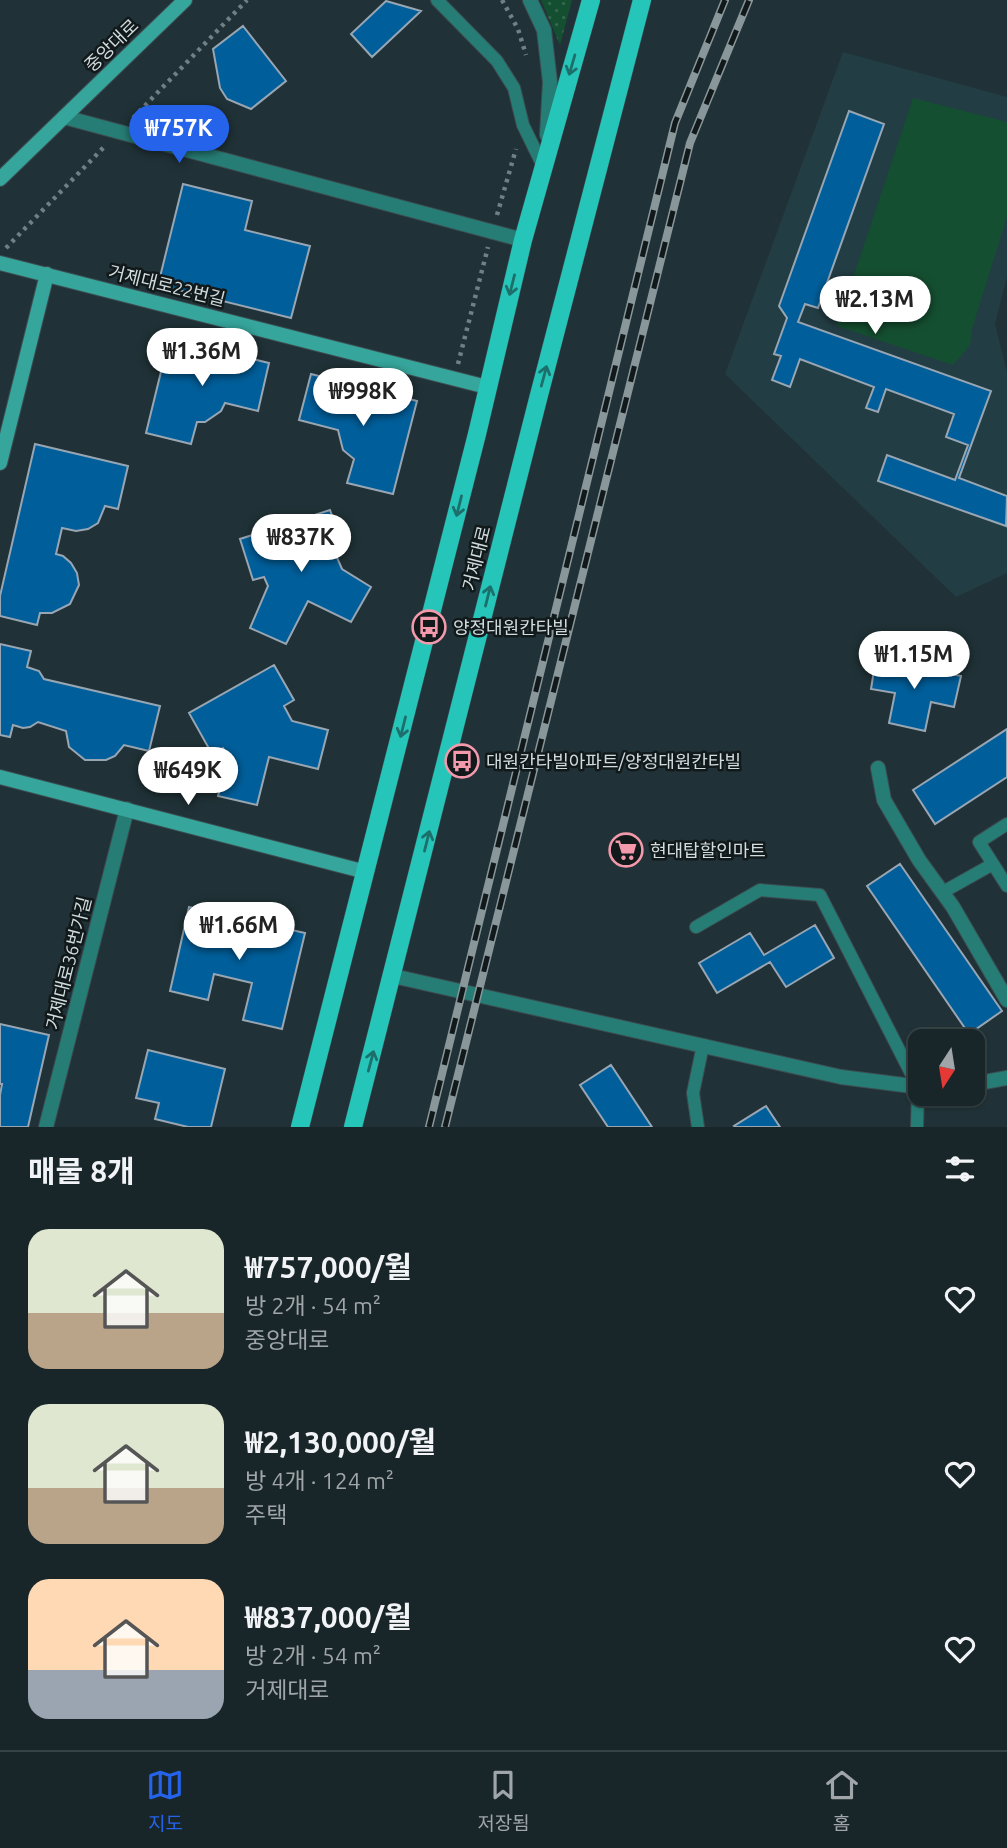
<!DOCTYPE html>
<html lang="ko">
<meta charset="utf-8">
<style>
body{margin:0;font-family:Ubuntu,"Noto Sans KR",sans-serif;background:#253235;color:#f1f3f6;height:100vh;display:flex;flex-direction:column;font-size:26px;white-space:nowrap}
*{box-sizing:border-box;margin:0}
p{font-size:23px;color:#9fa5a8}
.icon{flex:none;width:38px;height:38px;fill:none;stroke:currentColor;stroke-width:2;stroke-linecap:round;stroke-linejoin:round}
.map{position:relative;height:1127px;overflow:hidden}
.details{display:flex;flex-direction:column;background:#182629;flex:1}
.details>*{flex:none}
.needle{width:46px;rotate:192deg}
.buttons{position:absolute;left:908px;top:1029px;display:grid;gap:14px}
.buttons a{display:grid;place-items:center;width:77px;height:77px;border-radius:14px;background:#182629;box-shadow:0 2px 5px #0004,0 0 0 2px #364346;font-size:35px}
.price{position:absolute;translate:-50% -60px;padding:0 16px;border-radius:24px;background:#fff;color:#222;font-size:23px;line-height:46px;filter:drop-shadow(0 2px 4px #0008)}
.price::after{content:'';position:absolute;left:50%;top:42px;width:21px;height:16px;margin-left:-10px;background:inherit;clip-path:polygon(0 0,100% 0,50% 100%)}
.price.selected{background:#2563eb;color:#fff}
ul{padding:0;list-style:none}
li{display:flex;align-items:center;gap:21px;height:175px;padding:0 28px}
li span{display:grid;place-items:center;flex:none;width:196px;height:140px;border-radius:21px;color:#555}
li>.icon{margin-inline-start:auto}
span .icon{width:84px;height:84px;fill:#fffc;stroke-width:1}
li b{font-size:30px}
h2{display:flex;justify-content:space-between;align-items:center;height:84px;padding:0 28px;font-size:30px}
.dock{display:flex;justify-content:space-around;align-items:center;height:98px;border-top:2px solid #364346;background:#182629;font-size:19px;color:#9fa5a8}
.dock a{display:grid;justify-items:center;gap:4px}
.dock .selected{color:#2563eb}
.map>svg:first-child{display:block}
.built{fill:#233d44}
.grass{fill:url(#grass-dots)}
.pitch{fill:#154f31}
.building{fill:#005f9b;stroke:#98a6b3;stroke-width:2}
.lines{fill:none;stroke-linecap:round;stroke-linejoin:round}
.lane-casing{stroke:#3c4d52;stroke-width:14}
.street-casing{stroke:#3c4d52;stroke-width:16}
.secondary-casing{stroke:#3c4d52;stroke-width:16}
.primary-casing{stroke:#3c4d52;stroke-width:19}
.path{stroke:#718084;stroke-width:4.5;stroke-dasharray:3.5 5;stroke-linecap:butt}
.lane{stroke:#267d75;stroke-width:12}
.street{stroke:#267d75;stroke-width:14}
.secondary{stroke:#36a59b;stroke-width:14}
.primary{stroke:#26c5b9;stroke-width:18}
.rail-casing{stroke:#89979b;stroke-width:8}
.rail{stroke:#11191b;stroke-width:5;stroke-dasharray:16;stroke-linecap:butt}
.oneway{stroke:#1c6f6a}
.labels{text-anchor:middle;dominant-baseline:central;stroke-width:5;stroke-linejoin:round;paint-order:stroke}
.street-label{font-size:18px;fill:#d1dcdf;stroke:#11191b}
.poi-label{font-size:18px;fill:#d1dcdf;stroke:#11191b;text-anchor:start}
</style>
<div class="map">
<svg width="1007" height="1127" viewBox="0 0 1007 1127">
<defs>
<pattern id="grass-dots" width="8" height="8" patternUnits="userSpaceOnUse" patternTransform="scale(1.75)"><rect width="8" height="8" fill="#154f31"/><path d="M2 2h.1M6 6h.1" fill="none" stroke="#36684e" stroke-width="1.8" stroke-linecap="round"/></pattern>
</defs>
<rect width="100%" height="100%" fill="#203237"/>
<path class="built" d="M843 52 1007 97V277L995 324 1007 372V573L956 597 725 374Z"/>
<path class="grass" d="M541 0H572L560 45Z"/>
<path class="pitch" d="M913 98 1007 122V216L972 329 970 345 953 365 837 326Z"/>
<path class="building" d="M386 1 421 11 372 57 351 34Z
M243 26 286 81 251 109 227 99 220 88 213 49Z
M849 111 884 124 818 308 805 304 798 322 991 391 959 478 1007 496 1006 526 878 481 887 455 955 480 968 445 946 437 954 414 886 389 878 412 866 408 874 387 800 359 790 387 772 380 781 356 774 354 787 318 779 306Z
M183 184 252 201 245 230 310 246 291 318 158 285Z
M169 339 269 363 258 411 225 403 221 411 205 422H197L191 444 146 433Z
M311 374 417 401 393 494 347 483 354 459 343 450 338 430 299 420Z
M35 444 128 466 118 509 105 506 98 523 88 529 76 531 62 528 56 554 63 556 71 563 77 573 79 585 70 604 52 613H40L37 625 0 616V596Z
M330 510 344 549 335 553 342 569 371 587 351 622 308 601 286 644 250 628 268 586 264 577 253 580 240 539Z
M0 644 31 651 27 667 39 671 44 679 160 706 149 751 124 745 115 756 106 760H85L69 747 66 731 38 722 30 727 23 728 13 725 10 737 0 735Z
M876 658 961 676 954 707 931 702 925 731 889 723 895 693 871 689Z
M274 665 294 700 284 706 292 721 328 730 318 769 269 757 257 805 218 796 228 758 223 748 212 754 189 713Z
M1007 729V777L935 824 913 790Z
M900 864 1002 1011 969 1034 867 886Z
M189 907 305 933 282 1029 243 1020 252 983 214 974 208 1000 170 991Z
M815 925 834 958 786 987 770 962 717 993 699 963 750 933 764 955Z
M0 1024 49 1035 28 1127H0V1095L2 1084H0Z
M148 1050 225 1069 211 1127H188L155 1119 159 1103 136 1098Z
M611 1065 652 1127H608L580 1085Z
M766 1106 780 1127H735L734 1126Z"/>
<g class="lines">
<defs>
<path id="lane" d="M437 0 497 61 514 88 523 125 543 166
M1007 824 979 842 1007 886
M943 892 993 864
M696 927 760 890 820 895 918 1087 917 1127
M698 1127 693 1093 703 1045"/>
<path id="street" d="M530 0 544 30 550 82 547 135
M64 117 523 240
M878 768 884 800 919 860 953 907 1007 1000
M393 976 841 1077 920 1087
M973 1084 1007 1078
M46 1127 127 809"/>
<path id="secondary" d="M0 179 185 0
M0 263 487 387
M0 463 47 274
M0 777 366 872"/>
<path id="primary" d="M300 1127 477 434 523 240 591 0
M353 1127 538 399 642 0"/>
</defs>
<use href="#lane" class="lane-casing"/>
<use href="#street" class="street-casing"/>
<use href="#secondary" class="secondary-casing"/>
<use href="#primary" class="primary-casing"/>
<path class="path" d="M502 0 518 29 526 55
M133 118 247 0
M497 215 516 149
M6 248 105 146
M458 364 488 247"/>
<use href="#lane" class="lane"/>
<use href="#street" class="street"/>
<use href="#secondary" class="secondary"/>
<use href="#primary" class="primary"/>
<defs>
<path id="rail" d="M429 1127 675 123 725 0
M445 1127 690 143 749 0"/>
</defs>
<use href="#rail" class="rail-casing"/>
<use href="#rail" class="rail"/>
</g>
<defs><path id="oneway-shaft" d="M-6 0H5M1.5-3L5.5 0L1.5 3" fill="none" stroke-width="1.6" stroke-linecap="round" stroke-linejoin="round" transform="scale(1.75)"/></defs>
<g class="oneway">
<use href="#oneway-shaft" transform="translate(572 65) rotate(106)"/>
<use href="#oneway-shaft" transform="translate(512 285) rotate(104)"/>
<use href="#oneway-shaft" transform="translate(544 376) rotate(-75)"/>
<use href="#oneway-shaft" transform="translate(459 506) rotate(104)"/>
<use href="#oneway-shaft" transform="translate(488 596) rotate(-76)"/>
<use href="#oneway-shaft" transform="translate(403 727) rotate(104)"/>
<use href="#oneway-shaft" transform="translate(427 841) rotate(-76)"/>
<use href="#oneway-shaft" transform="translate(371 1061) rotate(-75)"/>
</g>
<defs>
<symbol id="bus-ring" viewBox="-11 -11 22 22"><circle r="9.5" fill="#11191b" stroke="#f29aac" stroke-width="1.5"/><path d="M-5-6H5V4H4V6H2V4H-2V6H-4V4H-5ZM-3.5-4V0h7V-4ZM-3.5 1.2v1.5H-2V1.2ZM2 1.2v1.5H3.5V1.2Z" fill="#f29aac"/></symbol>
<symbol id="supermarket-ring" viewBox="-11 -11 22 22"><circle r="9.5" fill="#11191b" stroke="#f29aac" stroke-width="1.5"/><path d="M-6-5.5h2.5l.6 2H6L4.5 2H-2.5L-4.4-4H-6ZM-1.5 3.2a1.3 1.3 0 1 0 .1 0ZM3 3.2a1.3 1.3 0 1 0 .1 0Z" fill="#f29aac"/></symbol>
</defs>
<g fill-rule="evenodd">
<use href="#bus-ring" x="410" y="608" width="38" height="38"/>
<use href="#bus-ring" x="443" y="742" width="38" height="38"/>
<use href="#supermarket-ring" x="607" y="831" width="38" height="38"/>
</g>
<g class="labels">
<g class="street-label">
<text transform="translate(111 45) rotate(-44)">중앙대로</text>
<text transform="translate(167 285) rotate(14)">거제대로22번길</text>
<text transform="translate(476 558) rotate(-76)">거제대로</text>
<text transform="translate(68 963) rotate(-76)">거제대로36번가길</text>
</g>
<g class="poi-label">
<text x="453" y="627">양정대원칸타빌</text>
<text x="486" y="761">대원칸타빌아파트/양정대원칸타빌</text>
<text x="650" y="850">현대탑할인마트</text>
</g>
</g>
</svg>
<div class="buttons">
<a><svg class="needle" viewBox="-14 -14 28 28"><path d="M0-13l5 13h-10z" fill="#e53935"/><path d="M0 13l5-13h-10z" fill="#9fa5a8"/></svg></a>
</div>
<b class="price selected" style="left:179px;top:165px">₩757K</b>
<b class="price" style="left:875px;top:336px">₩2.13M</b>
<b class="price" style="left:202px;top:388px">₩1.36M</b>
<b class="price" style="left:363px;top:428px">₩998K</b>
<b class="price" style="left:301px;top:574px">₩837K</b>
<b class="price" style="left:914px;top:691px">₩1.15M</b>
<b class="price" style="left:188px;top:807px">₩649K</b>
<b class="price" style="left:239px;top:962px">₩1.66M</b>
</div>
<section class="details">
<h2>매물 8개<svg class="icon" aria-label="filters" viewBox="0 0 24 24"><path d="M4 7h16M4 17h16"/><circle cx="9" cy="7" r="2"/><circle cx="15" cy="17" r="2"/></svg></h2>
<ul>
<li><span style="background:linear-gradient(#dfe7d0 60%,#b9a48a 0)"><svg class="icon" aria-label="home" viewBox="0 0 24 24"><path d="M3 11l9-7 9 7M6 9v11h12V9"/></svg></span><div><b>₩757,000/월</b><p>방 2개 · 54 m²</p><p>중앙대로</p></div><svg class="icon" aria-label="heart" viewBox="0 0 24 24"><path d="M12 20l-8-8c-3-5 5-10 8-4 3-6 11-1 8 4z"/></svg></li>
<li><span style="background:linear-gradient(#dfe7d0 60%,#b9a48a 0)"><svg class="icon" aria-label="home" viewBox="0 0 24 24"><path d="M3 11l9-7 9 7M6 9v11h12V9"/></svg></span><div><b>₩2,130,000/월</b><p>방 4개 · 124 m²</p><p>주택</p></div><svg class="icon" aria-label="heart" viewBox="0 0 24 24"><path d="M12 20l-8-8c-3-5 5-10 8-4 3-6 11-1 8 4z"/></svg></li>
<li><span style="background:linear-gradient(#ffd9b3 65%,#9aa5b1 0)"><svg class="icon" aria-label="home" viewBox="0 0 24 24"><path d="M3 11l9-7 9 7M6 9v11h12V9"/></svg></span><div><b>₩837,000/월</b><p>방 2개 · 54 m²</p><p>거제대로</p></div><svg class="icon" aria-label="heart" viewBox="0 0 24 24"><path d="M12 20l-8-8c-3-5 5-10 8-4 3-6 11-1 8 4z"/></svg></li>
</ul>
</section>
<nav class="dock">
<a class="selected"><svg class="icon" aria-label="map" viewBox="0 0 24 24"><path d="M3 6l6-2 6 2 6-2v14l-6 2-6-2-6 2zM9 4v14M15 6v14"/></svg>지도</a>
<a><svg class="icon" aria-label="saved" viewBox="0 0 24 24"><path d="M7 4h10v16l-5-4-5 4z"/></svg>저장됨</a>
<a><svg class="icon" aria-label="home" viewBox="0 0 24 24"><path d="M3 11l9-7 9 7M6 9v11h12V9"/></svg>홈</a>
</nav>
